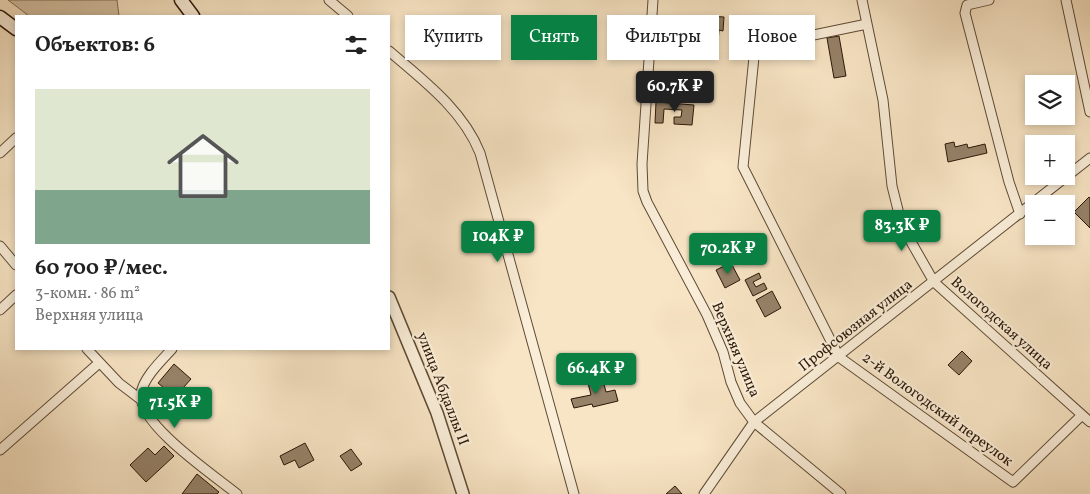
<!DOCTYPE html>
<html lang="ru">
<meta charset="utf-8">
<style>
body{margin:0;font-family:Vollkorn,serif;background:#f6f6f6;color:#222;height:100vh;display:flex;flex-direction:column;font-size:19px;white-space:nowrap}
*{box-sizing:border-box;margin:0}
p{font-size:16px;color:#767676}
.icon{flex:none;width:28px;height:28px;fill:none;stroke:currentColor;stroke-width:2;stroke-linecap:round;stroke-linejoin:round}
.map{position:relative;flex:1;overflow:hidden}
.details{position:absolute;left:15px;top:15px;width:375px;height:335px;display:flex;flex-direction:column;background:#fff;border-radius:0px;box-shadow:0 2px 8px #0003}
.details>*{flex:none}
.banner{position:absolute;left:405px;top:15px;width:475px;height:45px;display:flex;gap:10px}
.buttons{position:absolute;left:1025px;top:75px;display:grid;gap:10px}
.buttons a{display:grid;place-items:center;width:50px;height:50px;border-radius:0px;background:#fff;box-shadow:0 2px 8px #0003;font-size:25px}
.price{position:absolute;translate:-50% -42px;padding:0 11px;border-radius:5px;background:#0b8043;color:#fff;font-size:16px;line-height:32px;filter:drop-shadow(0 1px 2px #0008)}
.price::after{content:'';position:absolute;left:50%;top:30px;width:15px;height:11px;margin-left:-8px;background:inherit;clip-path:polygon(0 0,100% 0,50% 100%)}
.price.selected{background:#222;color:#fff}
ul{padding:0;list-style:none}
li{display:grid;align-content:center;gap:10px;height:265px;padding:0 20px}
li+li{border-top:1px solid #e0e0e0}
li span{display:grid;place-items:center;height:155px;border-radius:0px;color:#555}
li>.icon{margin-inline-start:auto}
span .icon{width:90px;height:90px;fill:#fffc;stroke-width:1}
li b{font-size:21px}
h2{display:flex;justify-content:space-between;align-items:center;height:60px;padding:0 20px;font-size:21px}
.tag{padding:0 18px;border-radius:0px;background:#fff;box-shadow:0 2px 8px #0003;font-size:18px;line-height:45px}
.tag.selected{background:#0b8043;color:#fff}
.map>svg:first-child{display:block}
.green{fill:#d5c2a4;stroke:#806c54}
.building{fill:#968269;stroke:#2b1605}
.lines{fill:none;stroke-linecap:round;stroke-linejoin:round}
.minor-casing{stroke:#5e4a35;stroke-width:11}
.tertiary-casing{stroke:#5e4a35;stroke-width:14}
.secondary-casing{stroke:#2b1605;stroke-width:15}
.minor{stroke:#faeed9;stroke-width:9}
.tertiary{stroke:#faeed9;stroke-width:11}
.secondary{stroke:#faeed9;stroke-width:12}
.labels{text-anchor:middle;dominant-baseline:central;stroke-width:4.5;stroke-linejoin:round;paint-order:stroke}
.street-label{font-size:15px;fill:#2b1605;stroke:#faeed9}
</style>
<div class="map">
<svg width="1090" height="494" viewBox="0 0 1090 494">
<rect width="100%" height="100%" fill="#f8e5c5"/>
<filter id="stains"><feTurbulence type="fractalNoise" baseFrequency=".004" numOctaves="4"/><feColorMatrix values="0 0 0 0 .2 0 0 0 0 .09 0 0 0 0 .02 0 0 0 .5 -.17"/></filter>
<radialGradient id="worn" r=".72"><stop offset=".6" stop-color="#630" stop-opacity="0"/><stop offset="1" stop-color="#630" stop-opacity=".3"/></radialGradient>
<path class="green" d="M8 0H117L119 16H29Z"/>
<path class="building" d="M708 16 724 17 723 31 719 30 718 42 707 41Z
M839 36 846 76 834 78 827 38Z
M656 102 694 105 692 125 674 124V117H681L682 110 664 109 663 123H655Z
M954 142 955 147 967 144 968 148 985 144 987 153 948 162 945 144Z
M1089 197 1090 198V228L1074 212Z
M731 263 740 280 725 288 716 270Z
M759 273 761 278 753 282 756 287 764 283 767 289 753 296 745 280Z
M772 291 781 308 765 317 756 300Z
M962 351 972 361 959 375 948 365Z
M174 364 191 379 175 397 158 383Z
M602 376 606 392 615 390 618 401 593 407 592 404 574 408 571 399 591 395 587 379Z
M305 443 314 460 299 468 295 460 284 465 280 456Z
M164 446 174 456 146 482 130 465 148 448 155 455Z
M351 449 362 464 351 471 340 456Z
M197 474 219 492 217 494H182Z
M675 486 682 494H666Z"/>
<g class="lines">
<defs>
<path id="minor" d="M329 0 348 16
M653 0 642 164 643 191 647 202 707 315 723 352 731 382 740 403 754 422 841 494
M862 0 883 100 892 186 902 226 934 282 1090 422
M989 0 967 5 965 13 1009 182 1020 214
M1066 0 1090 112
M867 24 755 47 743 167 839 357 1013 482 1082 415
M389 51C423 80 463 110 480 153L574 494
M0 153 16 138
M0 246 16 265
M0 310 16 295
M87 349 119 383 140 399
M172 349C161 361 144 377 141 393 136 423 215 476 237 494
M0 450 99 363
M704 494 754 422 1090 158"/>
<path id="tertiary" d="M389 297 437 413 463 494"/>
<path id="secondary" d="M181 0 193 16
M0 17 16 29"/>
</defs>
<use href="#minor" class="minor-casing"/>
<use href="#tertiary" class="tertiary-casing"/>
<use href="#secondary" class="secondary-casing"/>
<use href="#minor" class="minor"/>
<use href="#tertiary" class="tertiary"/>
<use href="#secondary" class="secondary"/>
</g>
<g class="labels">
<g class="street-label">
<text transform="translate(1001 324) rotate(42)">Вологодская улица</text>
<text transform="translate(856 326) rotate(-38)">Профсоюзная улица</text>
<text transform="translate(735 350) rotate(67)">Верхняя улица</text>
<text transform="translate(442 389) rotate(69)">улица Абдаллы II</text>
<text transform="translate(937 410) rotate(36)">2-й Вологодский переулок</text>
</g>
</g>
<rect width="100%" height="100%" filter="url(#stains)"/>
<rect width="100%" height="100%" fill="url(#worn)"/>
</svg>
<div class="buttons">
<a><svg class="icon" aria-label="layers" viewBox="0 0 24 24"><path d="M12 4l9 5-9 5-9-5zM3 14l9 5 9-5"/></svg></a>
<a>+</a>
<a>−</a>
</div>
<b class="price selected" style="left:675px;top:113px">60.7K ₽</b>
<b class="price" style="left:902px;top:252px">83.3K ₽</b>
<b class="price" style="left:498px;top:263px">104K ₽</b>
<b class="price" style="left:728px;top:275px">70.2K ₽</b>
<b class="price" style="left:596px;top:395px">66.4K ₽</b>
<b class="price" style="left:175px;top:429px">71.5K ₽</b>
<div class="banner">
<a class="tag">Купить</a>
<a class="tag selected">Снять</a>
<a class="tag">Фильтры</a>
<a class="tag">Новое</a>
</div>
<section class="details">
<h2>Объектов: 6<svg class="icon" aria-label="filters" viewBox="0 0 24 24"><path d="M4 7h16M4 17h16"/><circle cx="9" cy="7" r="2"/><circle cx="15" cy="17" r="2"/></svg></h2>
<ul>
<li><span style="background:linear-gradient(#dfe7d0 65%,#7fa58c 0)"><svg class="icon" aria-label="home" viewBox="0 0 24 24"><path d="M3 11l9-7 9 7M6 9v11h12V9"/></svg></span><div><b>60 700 ₽/мес.</b><p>3-комн. · 86 m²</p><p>Верхняя улица</p></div></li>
</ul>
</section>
</div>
